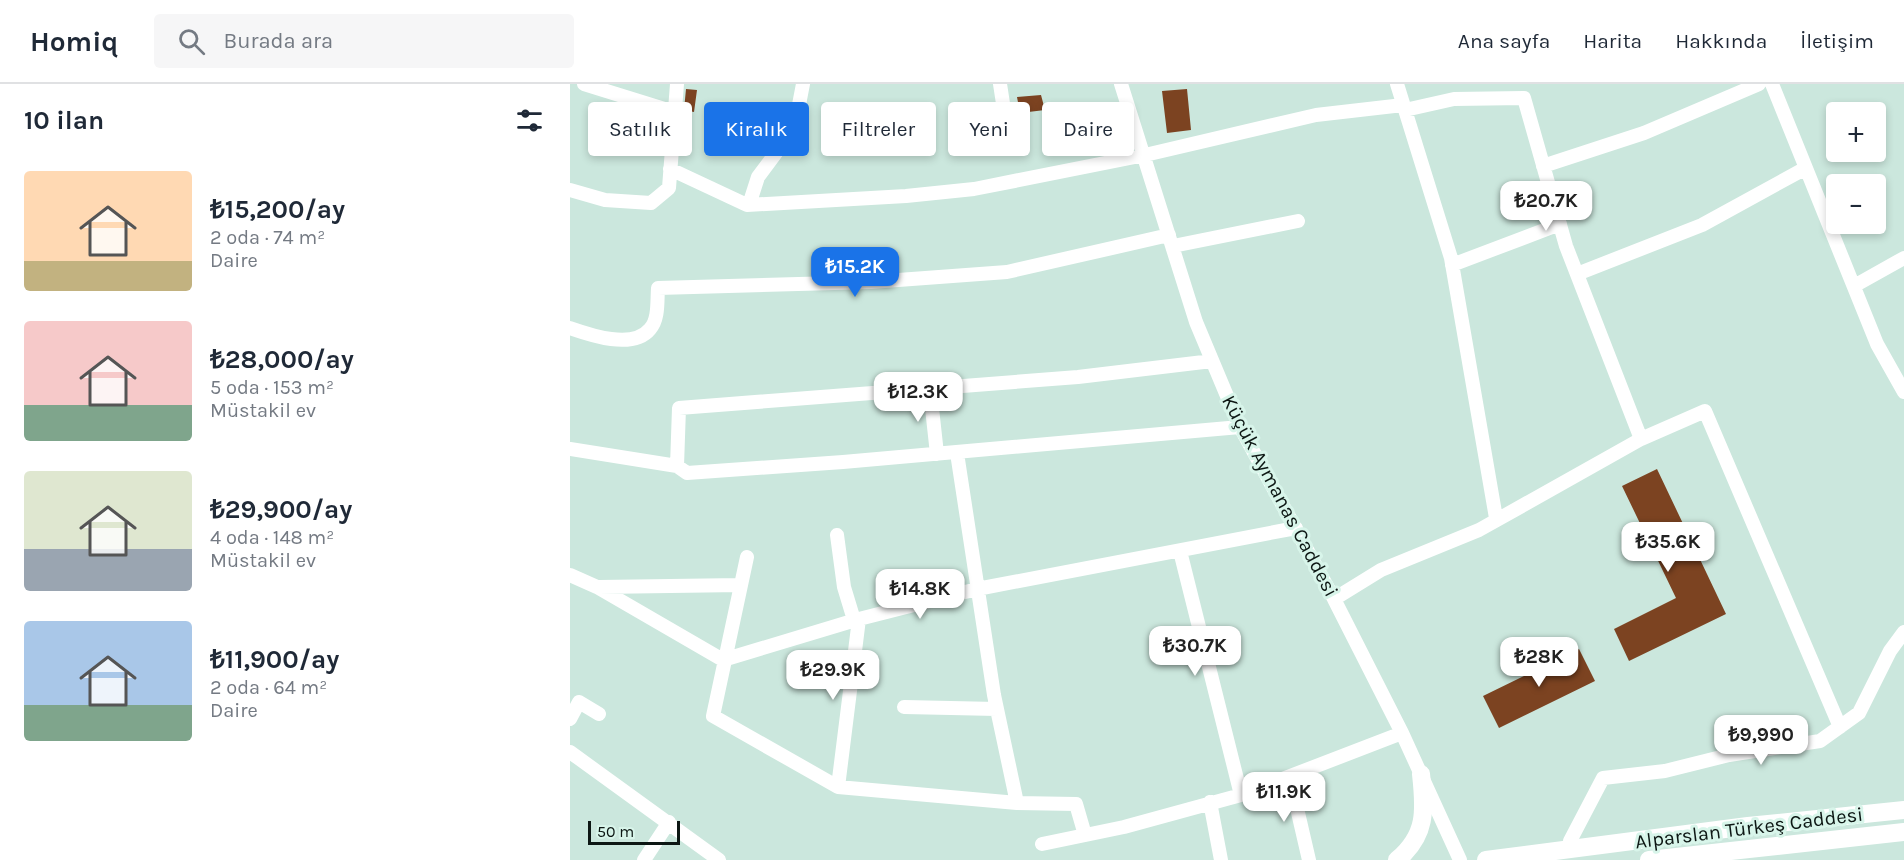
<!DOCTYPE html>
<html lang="tr">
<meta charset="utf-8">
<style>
body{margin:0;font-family:Karla,sans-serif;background:#f6f6f7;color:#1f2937;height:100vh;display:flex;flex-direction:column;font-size:22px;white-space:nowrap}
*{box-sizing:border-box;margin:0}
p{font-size:20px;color:#747a83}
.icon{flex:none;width:33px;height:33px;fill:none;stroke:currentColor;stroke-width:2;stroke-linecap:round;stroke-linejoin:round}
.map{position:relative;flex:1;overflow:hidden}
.drawer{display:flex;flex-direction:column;background:#fff;width:570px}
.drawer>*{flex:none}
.top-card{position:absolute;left:18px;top:18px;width:570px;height:54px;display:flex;gap:12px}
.buttons{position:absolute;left:1256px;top:18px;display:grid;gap:12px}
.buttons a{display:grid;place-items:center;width:60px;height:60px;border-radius:6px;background:#fff;box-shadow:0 3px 9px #0003;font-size:30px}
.scale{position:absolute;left:18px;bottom:15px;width:92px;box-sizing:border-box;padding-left:6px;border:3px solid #0d1714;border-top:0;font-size:16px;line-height:21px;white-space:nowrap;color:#0d1714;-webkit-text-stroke:4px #d8f5ea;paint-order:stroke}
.price{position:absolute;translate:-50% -51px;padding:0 14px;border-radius:12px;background:#fff;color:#222;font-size:20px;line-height:39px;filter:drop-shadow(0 2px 3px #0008)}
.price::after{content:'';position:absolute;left:50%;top:36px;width:18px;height:14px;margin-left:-9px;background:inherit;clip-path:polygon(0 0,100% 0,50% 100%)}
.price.selected{background:#1a73e8;color:#fff}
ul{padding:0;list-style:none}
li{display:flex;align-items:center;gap:18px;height:150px;padding:0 24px}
li span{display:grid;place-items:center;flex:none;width:168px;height:120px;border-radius:6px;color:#555}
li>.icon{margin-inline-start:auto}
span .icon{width:72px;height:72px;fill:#fffc;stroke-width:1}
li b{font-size:26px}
h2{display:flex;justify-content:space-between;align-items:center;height:72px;padding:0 24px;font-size:26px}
.tag{padding:0 21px;border-radius:6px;background:#fff;box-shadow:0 3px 9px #0003;font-size:21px;line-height:54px}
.tag.selected{background:#1a73e8;color:#fff}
header{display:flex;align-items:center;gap:36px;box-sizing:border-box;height:84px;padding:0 30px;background:#fff;border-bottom:2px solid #e0e1e3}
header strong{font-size:28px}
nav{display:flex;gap:33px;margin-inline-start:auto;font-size:21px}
.search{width:420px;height:54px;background:#f6f6f7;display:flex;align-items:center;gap:15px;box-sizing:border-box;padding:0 21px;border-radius:6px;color:#747a83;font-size:22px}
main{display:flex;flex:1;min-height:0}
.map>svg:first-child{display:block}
.building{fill:#7c4321}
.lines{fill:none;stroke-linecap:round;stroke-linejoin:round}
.minor{stroke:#fff;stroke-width:14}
.major{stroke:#fff;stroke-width:18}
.labels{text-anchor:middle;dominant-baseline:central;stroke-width:6;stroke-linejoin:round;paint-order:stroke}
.street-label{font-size:20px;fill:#0d1714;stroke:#d8f5ea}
</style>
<header>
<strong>Homiq</strong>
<div class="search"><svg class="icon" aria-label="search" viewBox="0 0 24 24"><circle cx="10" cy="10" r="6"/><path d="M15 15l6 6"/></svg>Burada ara</div>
<nav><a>Ana sayfa</a><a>Harita</a><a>Hakkında</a><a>İletişim</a></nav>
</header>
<main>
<section class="drawer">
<h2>10 ilan<svg class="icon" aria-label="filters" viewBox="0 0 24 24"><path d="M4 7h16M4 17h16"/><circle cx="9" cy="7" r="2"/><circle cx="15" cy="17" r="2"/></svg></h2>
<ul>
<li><span style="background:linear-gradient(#ffd9b3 75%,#c2b280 0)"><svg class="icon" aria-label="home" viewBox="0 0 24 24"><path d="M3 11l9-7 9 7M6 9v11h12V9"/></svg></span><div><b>₺15,200/ay</b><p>2 oda · 74 m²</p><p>Daire</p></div></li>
<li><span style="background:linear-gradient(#f6c9c9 70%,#7fa58c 0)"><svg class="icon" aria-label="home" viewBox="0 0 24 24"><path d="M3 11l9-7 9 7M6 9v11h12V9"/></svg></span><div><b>₺28,000/ay</b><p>5 oda · 153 m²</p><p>Müstakil ev</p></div></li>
<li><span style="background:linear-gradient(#dfe7d0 65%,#9aa5b1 0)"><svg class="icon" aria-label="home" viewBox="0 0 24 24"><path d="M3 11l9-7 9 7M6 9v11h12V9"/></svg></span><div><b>₺29,900/ay</b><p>4 oda · 148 m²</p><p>Müstakil ev</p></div></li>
<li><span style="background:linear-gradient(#a9c7e8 70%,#7fa58c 0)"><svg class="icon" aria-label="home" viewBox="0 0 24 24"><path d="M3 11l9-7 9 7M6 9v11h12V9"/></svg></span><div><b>₺11,900/ay</b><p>2 oda · 64 m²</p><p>Daire</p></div></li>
</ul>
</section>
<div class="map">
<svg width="1334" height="776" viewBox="0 0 1334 776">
<rect width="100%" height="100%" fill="#cbe7dd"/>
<path class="building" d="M116 5 127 6 124 28 114 26Z
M617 5 621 46 597 49 592 7Z
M471 11 475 26 450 29 447 13Z
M1087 385 1156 530 1059 577 1044 545 1106 514 1052 402Z
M1009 565 1025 597 929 644 913 612Z"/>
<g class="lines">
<path class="minor" d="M14 0 104 28
M430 0 436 39
M551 0 626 238 670 343 764 515 832 649 890 776
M827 0 881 174 926 434
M1202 0 1307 260 1334 308
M835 26 884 15 954 14 996 162 1071 355
M973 82 1074 49 1189 0
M100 85 177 121 336 112 404 105 575 71 746 31 833 21
M0 106 35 116 81 119 99 104 107 0
M179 121 188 93 217 54 227 31 233 0
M603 162 728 137
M882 181 990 140
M1007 190 1132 141 1236 84
M1284 202 1334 174
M0 244C20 251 63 266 80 245 89 235 87 217 88 204L301 198 437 188 599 151
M360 306 367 370
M0 365 107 382 117 389 273 378 670 343
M387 369 424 611 447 719 506 720 515 751
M107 382 109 324 508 293 642 277
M267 451 274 503 284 536
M610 467 671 711
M177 473 143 632 268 703 447 719
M0 491 27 503 153 576 289 535 407 505 726 444
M29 503 171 501
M764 515 811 486 909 446 1071 355 1135 327 1270 643
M334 623 427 625
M0 635 9 618 29 630
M0 668 149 776
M720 694 739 776
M268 703 289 535
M640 718 651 776
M472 760 554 743 671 711 832 649
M1001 766 1000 757 1033 694 1095 687 1159 671 1250 657 1289 629 1320 567 1334 548
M74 776 99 738"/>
<path class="major" d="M827 776C857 751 855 726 851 690
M916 776 1178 742 1334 726
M1079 776 1334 748"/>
</g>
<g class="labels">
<g class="street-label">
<text transform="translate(710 412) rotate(62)">Küçük Aymanas Caddesi</text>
<text transform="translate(1179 744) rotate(-7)">Alparslan Türkeş Caddesi</text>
</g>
</g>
</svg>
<div class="buttons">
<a>+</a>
<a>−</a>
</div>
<div class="scale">50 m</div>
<b class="price" style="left:976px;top:148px">₺20.7K</b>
<b class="price selected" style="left:285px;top:214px">₺15.2K</b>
<b class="price" style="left:348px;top:339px">₺12.3K</b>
<b class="price" style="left:1098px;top:489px">₺35.6K</b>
<b class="price" style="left:350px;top:536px">₺14.8K</b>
<b class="price" style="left:625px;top:593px">₺30.7K</b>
<b class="price" style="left:969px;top:604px">₺28K</b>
<b class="price" style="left:263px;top:617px">₺29.9K</b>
<b class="price" style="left:1191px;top:682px">₺9,990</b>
<b class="price" style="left:714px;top:739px">₺11.9K</b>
<div class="top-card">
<a class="tag">Satılık</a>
<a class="tag selected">Kiralık</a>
<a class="tag">Filtreler</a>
<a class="tag">Yeni</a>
<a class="tag">Daire</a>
</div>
</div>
</main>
